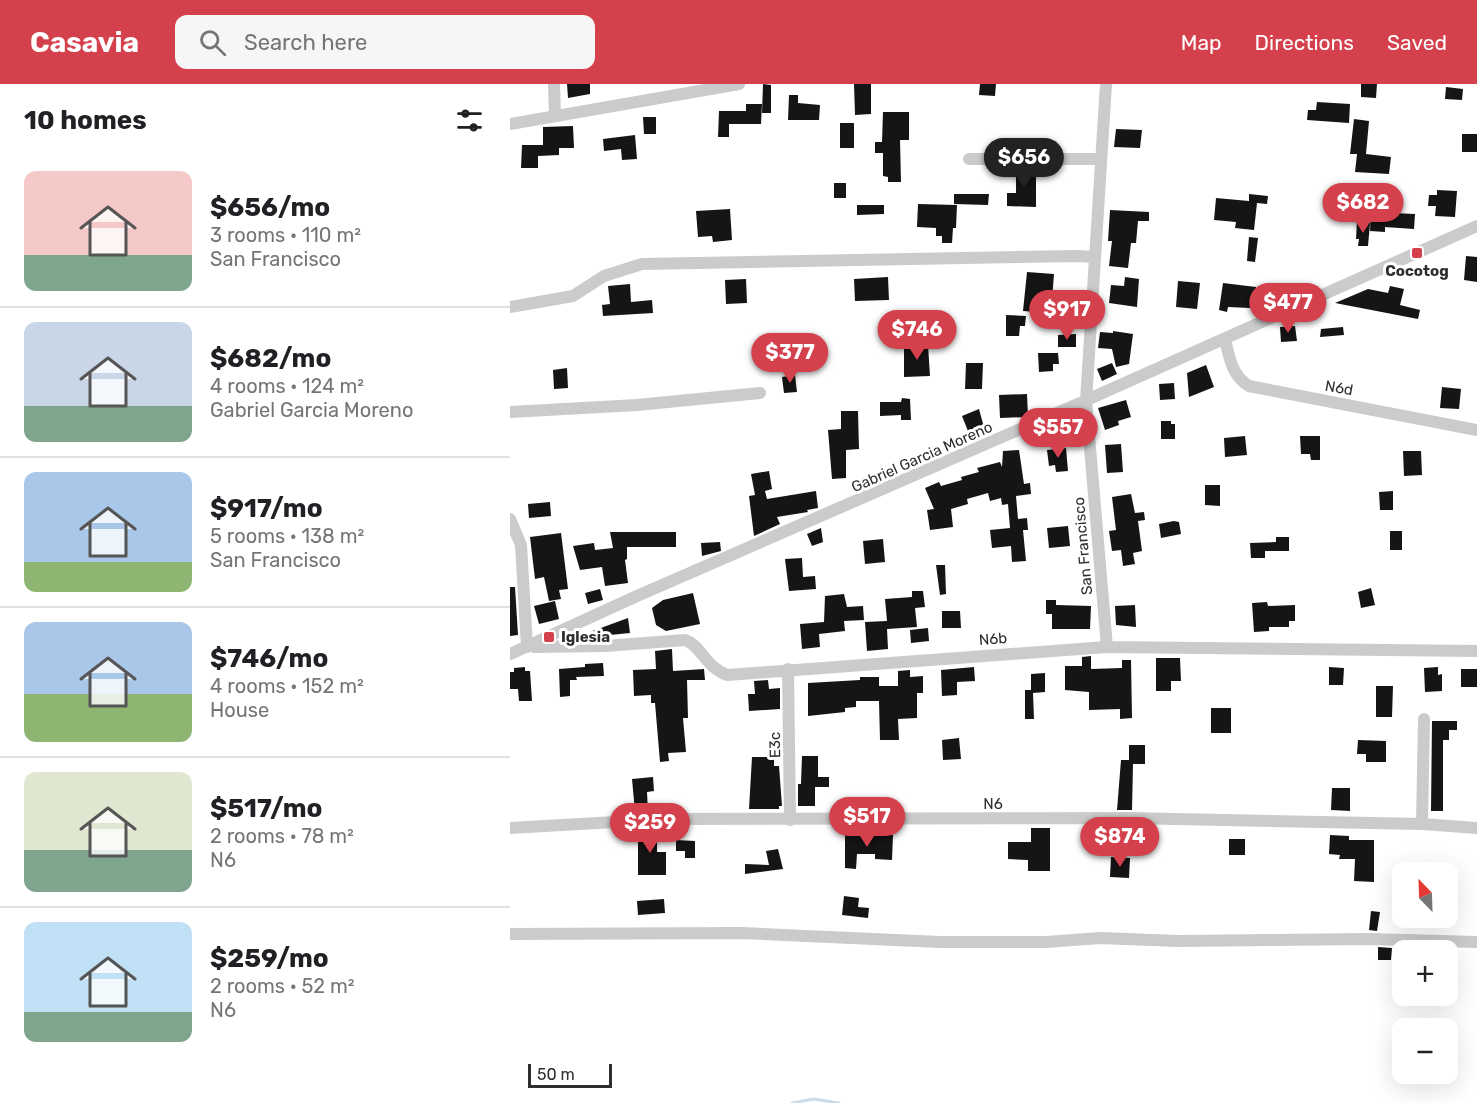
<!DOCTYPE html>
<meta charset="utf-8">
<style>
body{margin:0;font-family:Rubik,sans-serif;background:#f6f6f6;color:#202124;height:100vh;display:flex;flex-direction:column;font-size:22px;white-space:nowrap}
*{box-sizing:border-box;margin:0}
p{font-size:20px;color:#757577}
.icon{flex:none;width:33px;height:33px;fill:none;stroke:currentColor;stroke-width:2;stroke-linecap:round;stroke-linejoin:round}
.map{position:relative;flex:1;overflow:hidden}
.drawer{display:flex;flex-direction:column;background:#fff;width:510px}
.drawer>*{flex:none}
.needle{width:39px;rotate:337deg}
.buttons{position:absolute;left:882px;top:778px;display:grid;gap:12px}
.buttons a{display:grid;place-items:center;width:66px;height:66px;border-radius:12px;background:#fff;box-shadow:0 6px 24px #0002;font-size:30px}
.scale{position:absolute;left:18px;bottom:15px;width:84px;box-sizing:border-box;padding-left:6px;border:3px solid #2e2e2e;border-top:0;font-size:16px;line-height:21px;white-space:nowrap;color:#2e2e2e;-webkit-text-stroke:4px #fff;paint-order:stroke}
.price{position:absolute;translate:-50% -51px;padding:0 14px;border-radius:21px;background:#d4404c;color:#fff;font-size:20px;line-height:39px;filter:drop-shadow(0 2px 3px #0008)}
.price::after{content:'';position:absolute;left:50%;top:36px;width:18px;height:14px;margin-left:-9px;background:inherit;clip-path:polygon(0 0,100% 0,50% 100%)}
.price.on{background:#222;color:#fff}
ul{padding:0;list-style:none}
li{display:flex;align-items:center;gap:18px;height:150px;padding:0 24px}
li+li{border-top:2px solid #e0e0e0}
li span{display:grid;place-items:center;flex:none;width:168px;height:120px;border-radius:12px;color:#555}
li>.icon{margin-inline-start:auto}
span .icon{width:72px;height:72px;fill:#fffc;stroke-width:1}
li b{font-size:26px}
h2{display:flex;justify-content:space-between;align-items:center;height:72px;padding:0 24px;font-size:26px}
header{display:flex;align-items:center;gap:36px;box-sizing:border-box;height:84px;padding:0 30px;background:#d4404c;color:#fff}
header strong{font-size:28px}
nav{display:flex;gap:33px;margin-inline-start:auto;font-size:21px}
.search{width:420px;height:54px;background:#f6f6f6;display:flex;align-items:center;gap:15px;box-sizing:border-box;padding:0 21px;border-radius:12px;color:#757577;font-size:22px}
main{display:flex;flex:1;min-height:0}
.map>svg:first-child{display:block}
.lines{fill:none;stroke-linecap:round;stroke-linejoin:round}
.stream{stroke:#cadde8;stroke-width:3}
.building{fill:#151515}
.street{stroke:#cbcbcb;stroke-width:12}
.poi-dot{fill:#d4404c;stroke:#fff;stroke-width:2}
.labels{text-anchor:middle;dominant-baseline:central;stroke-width:6;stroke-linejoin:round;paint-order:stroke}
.poi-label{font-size:15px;font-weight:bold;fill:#2e2e2e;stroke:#fff}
.street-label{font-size:15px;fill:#2e2e2e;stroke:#fff}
</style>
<header>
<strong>Casavia</strong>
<div class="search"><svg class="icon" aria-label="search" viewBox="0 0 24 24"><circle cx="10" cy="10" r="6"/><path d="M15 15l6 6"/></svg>Search here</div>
<nav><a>Map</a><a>Directions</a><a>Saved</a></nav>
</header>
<main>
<section class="drawer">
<h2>10 homes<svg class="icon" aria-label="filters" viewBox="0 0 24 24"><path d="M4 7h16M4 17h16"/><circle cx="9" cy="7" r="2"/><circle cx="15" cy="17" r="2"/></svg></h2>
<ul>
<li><span style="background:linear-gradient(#f6c9c9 70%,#7fa58c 0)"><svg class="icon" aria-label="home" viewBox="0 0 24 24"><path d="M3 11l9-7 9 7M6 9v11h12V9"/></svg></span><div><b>$656/mo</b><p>3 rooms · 110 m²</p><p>San Francisco</p></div></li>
<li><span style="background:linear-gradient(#c9d6e8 70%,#7fa58c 0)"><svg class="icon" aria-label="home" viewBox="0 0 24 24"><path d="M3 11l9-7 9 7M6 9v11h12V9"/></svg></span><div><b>$682/mo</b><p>4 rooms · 124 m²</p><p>Gabriel Garcia Moreno</p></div></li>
<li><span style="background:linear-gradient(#a9c7e8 75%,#8fb573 0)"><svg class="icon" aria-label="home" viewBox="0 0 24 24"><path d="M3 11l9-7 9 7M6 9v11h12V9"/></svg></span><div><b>$917/mo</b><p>5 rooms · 138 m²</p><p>San Francisco</p></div></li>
<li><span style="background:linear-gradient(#a9c7e8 60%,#8fb573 0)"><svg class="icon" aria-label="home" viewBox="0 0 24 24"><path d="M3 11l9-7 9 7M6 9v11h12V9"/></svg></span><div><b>$746/mo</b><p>4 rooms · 152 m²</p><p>House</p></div></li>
<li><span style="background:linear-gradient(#dfe7d0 65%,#7fa58c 0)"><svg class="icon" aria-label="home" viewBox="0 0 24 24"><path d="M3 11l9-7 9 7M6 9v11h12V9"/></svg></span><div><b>$517/mo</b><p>2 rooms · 78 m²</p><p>N6</p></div></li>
<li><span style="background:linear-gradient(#bfe0f5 75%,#7fa58c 0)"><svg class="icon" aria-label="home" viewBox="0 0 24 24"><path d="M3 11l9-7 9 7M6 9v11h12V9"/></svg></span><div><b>$259/mo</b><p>2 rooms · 52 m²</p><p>N6</p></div></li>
</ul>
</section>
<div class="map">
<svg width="967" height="1019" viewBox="0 0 967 1019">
<rect width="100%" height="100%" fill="#fff"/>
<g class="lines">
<path class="stream" d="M282 1019 304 1015 329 1019"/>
</g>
<path class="building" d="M57 0H80V10L58 14Z
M253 0 261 1V29H252Z
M344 0H361V30L345 31Z
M470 0H486L485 12 469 11Z
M851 0H867L866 14 851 13Z
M936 3 953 5 952 16 935 15Z
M279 11H288V19L310 21 309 36H278Z
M807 18 840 20 839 39 797 36 798 26H806Z
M236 20H252L251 40H219V53H208L209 27H236Z
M373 28H399V56H390L391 98H378V93L373 92V69H365V58H372Z
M133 33H146V50H134Z
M844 35 859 37 856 70 881 73 879 90 845 88 847 70H840Z
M330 39H344V64H330Z
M63 42 64 64H49V71L28 72V84H11L12 61H33V43Z
M606 45 632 46 630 64 604 63Z
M952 50H967V68H952Z
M125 51 127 75 112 76 111 65 94 67 93 55Z
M506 85H526V123L497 122V109H506Z
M324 99H336V114H324Z
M927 106 947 107 945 133 925 132 926 122H918L919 111H927Z
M444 110H479L478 121 444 120Z
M739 110 758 112 757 120 747 119 744 146 725 144 726 138 704 136 706 114 739 117Z
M408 120 447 121 446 144H443L442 159H432V152H426V144L407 143Z
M347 121H374V130L347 131Z
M220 125 222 156 203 158 202 152 188 153 186 127Z
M600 126 639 128V137H628L626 159H621L618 184 599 182 602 157H598Z
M861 128 905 130 904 145 875 143V148L860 147Z
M847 138 860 139 858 162H848L849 155H846Z
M739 153 748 154 745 178 737 177Z
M956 172 967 173V198L954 196Z
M517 188 544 190 541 229 513 227Z
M378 193 379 216 345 217 344 195Z
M615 193 629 195 627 223 599 219 601 201 614 202Z
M236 195 237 219 216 220 215 196Z
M668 197 690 199 687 225 666 223Z
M713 199 746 203V207L782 212 759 222 740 221V224L718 223 717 228 709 226Z
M120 200 121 218 142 216 143 229 93 232 92 221 100 220 98 202Z
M880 202 894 205 890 221 910 226 908 235 825 219 858 205 878 209Z
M496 231 516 232 515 242H510L509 252H496Z
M785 242 787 257 771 258 770 243Z
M833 243 834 251 810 253 811 245Z
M603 247 623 250 619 280 606 283 602 265 588 264 590 248 603 249Z
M566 250V263H548V251Z
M418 261 420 292 394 293V262Z
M528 269H548L549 280H543V287L529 288Z
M456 279H473L472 305H455Z
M602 279 607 290 592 297 587 285Z
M696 281 704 303 679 313 677 289Z
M57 284 58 304 44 305 43 286Z
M285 291 287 308 274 309 272 293Z
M664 299 665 315 650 316 649 300Z
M932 303 951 305 949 325 930 324Z
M517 310 518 333 490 334 489 311Z
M392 314 400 315 401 336H391V331L370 332V318H391Z
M616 316 621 333 608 337 609 341 595 346 588 324Z
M469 325 475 347 460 352 452 332Z
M331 327H348L349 365 336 366V394L322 395 318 346 331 345Z
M651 337H661V340H665V355H651Z
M735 352 737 371 715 373 714 354Z
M790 352H810V376H801L800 370H791Z
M611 360 613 388 597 389 595 361Z
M556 364 558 387 546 388 545 381 539 382 537 366Z
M509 366 514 400 520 399 521 410 506 412 508 435 517 434 518 446H513L516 477 502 478 501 462 482 464 480 446 500 444 498 420 492 421 491 414 480 417 478 409 457 415 458 420 441 425 443 443 420 446 417 426 424 425 415 404 429 398 431 402 452 396 451 393 469 388 467 384 490 378 492 383 493 367Z
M893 367H911L912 391 894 392Z
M259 387 262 405 255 407 257 415 306 407 308 424 297 426 298 428 267 433 270 440 244 452 239 412 245 411 241 390Z
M695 401H710V422L695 421Z
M883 407V426H870L869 408Z
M621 410 625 429 634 428 635 436 628 437 632 467 623 469 625 480 613 482 611 466 602 467 599 447 606 446 602 413Z
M40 418 41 432 19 434 18 420Z
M664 437 669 438 671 450 651 454 649 440Z
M558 442 560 462 539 464 537 444Z
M311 444 313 458 302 462 297 450Z
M880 447H892V466H880Z
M100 448H166V463H117V475L115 476 118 499 95 502 92 483 70 486 63 462 84 459 85 466 103 464Z
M51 449 58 505 49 506 51 515 39 517 34 493 25 495 20 453Z
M766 453H779V467H755V474H741L740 459 766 458Z
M373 455 375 478 355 480 353 457Z
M210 458 211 467 192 472 191 459Z
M292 474 293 493 305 492 306 505 279 507 275 475Z
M426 481H435L436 510 430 511Z
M0 503H5L8 551 0 552Z
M861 504 865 521 851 524 848 508Z
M90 505 93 516 78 520 75 509Z
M402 507H413L415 523 405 524 407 543 377 545 378 565 357 567 355 538 377 537 375 515 402 513Z
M183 509 190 540 156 547 146 541 142 524 153 516Z
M334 510 337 523 353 522 354 536 334 537 335 547 309 550 310 563 292 565 290 540 314 538 315 512Z
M536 516H546V521L581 522 580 545H542V530H536Z
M45 517 49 535 29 540 24 522Z
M757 518 758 522 785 521V537H779V543H759V547L744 548 742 519Z
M625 521 626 543 606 541 605 522Z
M432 527H450L451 544H432Z
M118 534 120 549 70 554 69 552Z
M418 544 419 557 401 559 400 546Z
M162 565 163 587 194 585 195 596H177L178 634H173L176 668 158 669 159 677 150 678 145 619H141V611L124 612 123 586 146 585 145 567Z
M581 572V585L612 584V576H621L622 634 610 635V625L579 626V608L555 606V582H572V573Z
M646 574H670L671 597H661V607H646Z
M93 579 94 592 66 593 67 596H60V612L50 613 49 585 75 583V580Z
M15 583V587H20L22 617H9L8 605H0V588H4V584Z
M464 583 465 597 447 598V611L432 612 431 586Z
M819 583 834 584 833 601H819Z
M928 583V591L932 590V607L915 608 914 584Z
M951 585H967V603H951Z
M400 586V593L413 592V609H407V634L388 635 389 656H370L369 617H346V623L335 624V628L298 632V599L350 596V593H369V602H388V587Z
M535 589V608L523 609 524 635H515V606H521V590Z
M258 596 259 605 270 604V625L239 627 238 610H245L244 597Z
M866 602H883L882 633H866Z
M701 624H721V649H701Z
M922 637H947V646H939V656H933V727H921Z
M449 654 451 675 433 676 432 656Z
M848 656 876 657V678H856V670H847Z
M619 661H635V680H623L622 726H607L611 676H619Z
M292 672H308V693H319V703H305V722H288V700H291Z
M242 673H264V682H269L272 722H269V725H239Z
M143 693 144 707 137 708 138 728H125L122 695Z
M822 704H840V727L821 726Z
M147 744V768H156V791H128V745Z
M521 744H540V787H518V776L498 775V758H521Z
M335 750 383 751 382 776 365 775V770H347L346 785 335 784Z
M820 751 839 752V756H864V798L844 797 845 775H829L830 771 819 770Z
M719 755H735V771H719Z
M166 756 185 757V774H175V767H166Z
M268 765 273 785 235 790V780L259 781 256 767Z
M601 773 620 774 619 794 600 793Z
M334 812 349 814 348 823 359 824 358 834 332 831Z
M154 815 155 829 128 831 127 817Z
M861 827 870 828 867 847 859 846Z
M868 863 882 864 881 876H868Z"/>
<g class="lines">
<path class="street" d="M44 0 45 31
M596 0 576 317 597 563
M0 40 229 0
M459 75H590
M0 223 63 212 94 192 132 180 567 172 585 173
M715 255C719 273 722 292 739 302L967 346
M0 328 127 321 250 309
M0 435 11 461 17 563
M24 563 95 562 175 556C191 561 194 582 217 591L597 563 967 567
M0 570 127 512 570 319 967 142
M278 585 280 736
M912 740 914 635
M0 744 157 735 617 734 912 740 967 744
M0 850 232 849 430 858H536L590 854 668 857 860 855 967 858"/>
</g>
<g class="poi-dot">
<rect x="901" y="163" width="12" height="12" rx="3"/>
<rect x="33" y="547" width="12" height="12" rx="3"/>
</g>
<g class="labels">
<g class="poi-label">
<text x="907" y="187">Cocotog</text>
<text x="51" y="553" text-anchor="start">Iglesia</text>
</g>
<g class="street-label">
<text transform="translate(829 304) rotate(10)">N6d</text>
<text transform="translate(412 373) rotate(-24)">Gabriel Garcia Moreno</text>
<text transform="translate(573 462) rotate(-95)">San Francisco</text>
<text transform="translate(483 555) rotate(-4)">N6b</text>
<text transform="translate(265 661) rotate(-91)">E3c</text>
<text x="483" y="720">N6</text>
</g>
</g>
</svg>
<div class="buttons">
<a><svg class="needle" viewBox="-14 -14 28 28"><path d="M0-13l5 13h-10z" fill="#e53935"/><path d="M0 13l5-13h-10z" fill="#757577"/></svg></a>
<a>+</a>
<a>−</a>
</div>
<div class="scale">50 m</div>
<b class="price on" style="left:514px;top:105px">$656</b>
<b class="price" style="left:853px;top:150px">$682</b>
<b class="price" style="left:778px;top:250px">$477</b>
<b class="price" style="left:557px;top:257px">$917</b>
<b class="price" style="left:407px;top:277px">$746</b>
<b class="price" style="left:280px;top:300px">$377</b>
<b class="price" style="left:548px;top:375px">$557</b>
<b class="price" style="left:357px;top:764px">$517</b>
<b class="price" style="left:140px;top:770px">$259</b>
<b class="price" style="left:610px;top:784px">$874</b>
</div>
</main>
